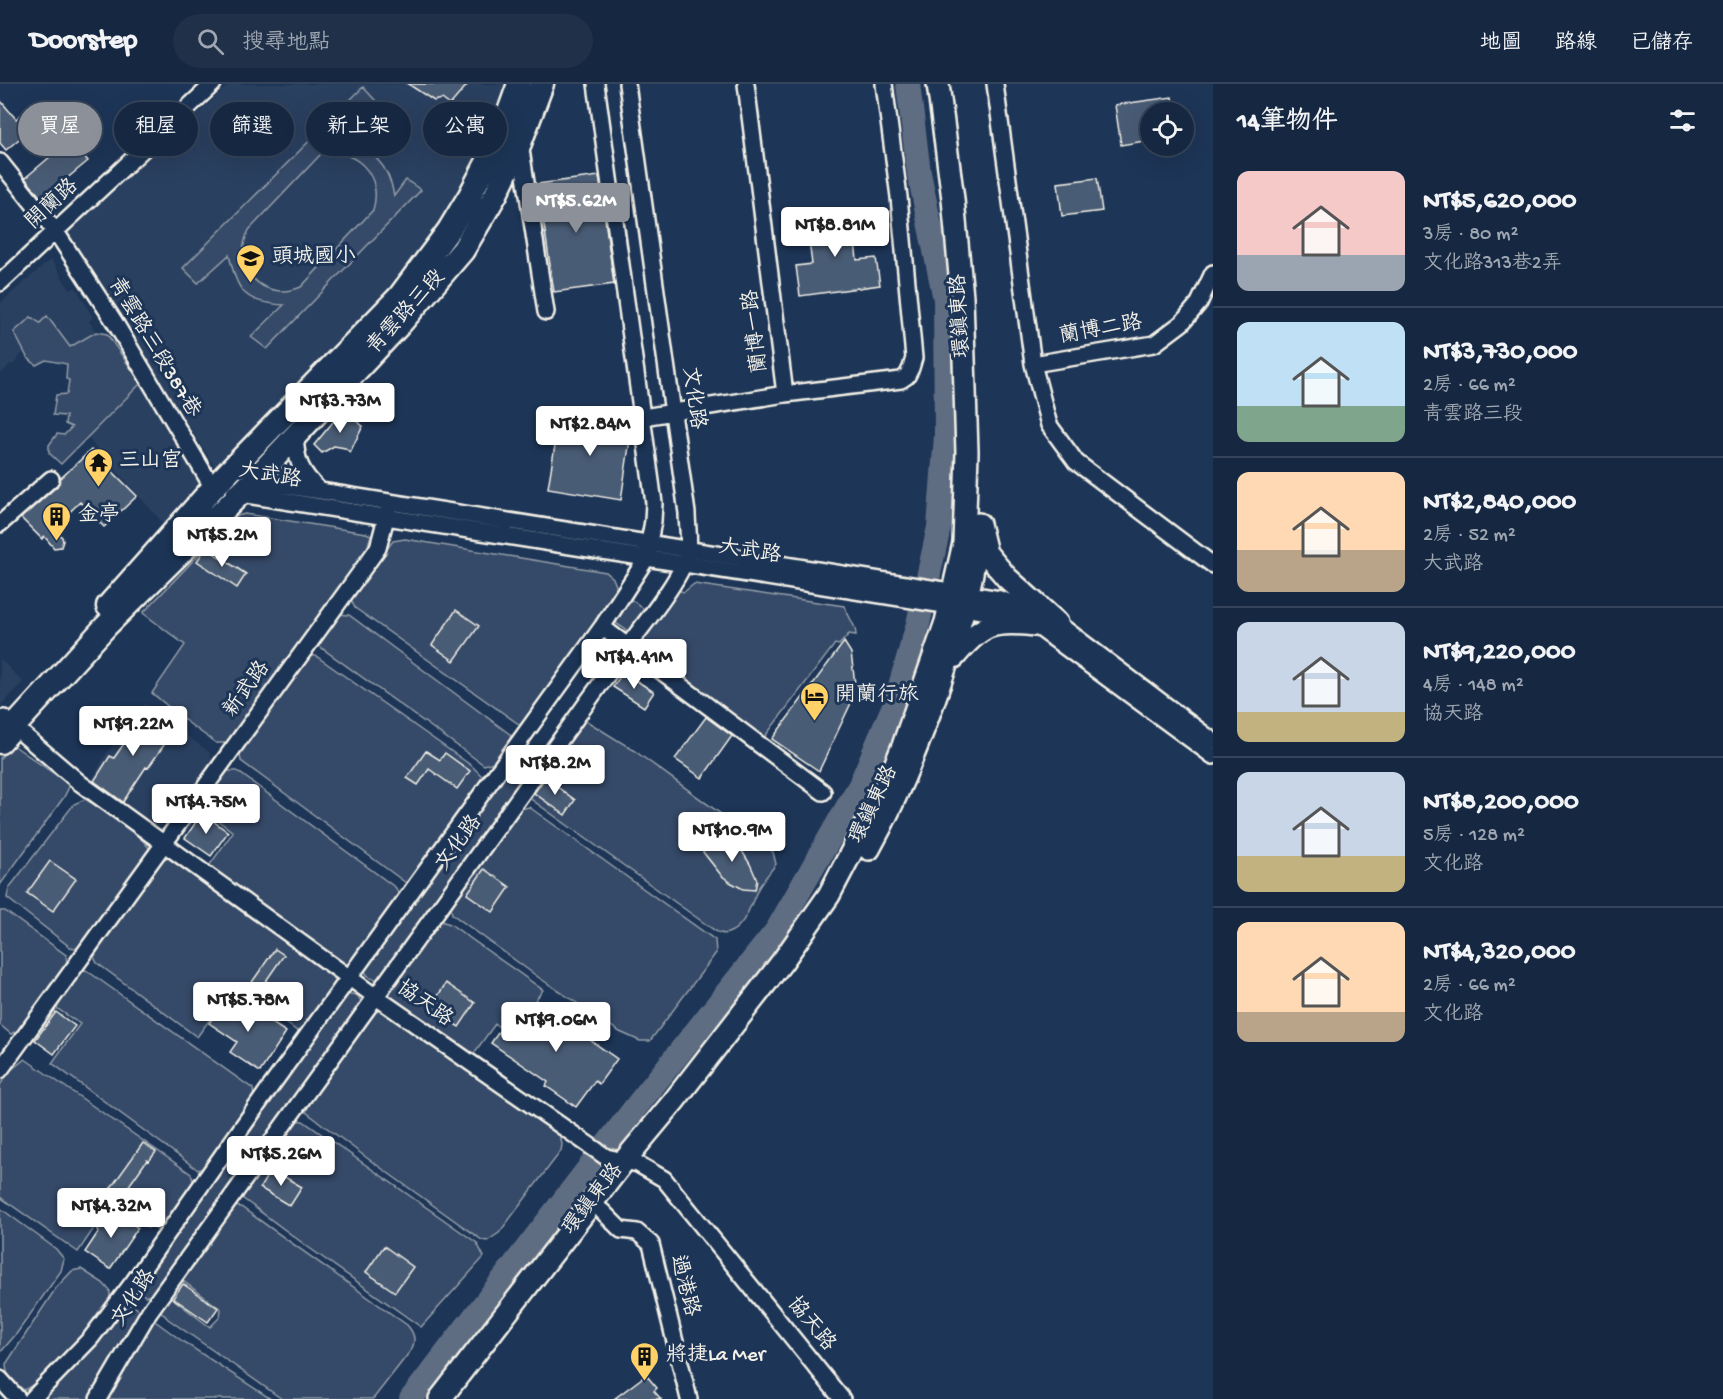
<!DOCTYPE html>
<html lang="zh-TW">
<meta charset="utf-8">
<style>
body{margin:0;font-family:"Gochi Hand","LXGW WenKai TC",sans-serif;background:#1f3048;color:#f1f3f6;height:100vh;display:flex;flex-direction:column;font-size:22px;white-space:nowrap}
*{box-sizing:border-box;margin:0}
p{font-size:20px;color:#9ea6b1}
.icon{flex:none;width:33px;height:33px;fill:none;stroke:currentColor;stroke-width:2;stroke-linecap:round;stroke-linejoin:round}
.map{position:relative;flex:1;overflow:hidden}
.details{display:flex;flex-direction:column;background:#162841;width:510px}
.details>*{flex:none}
.banner{position:absolute;left:18px;top:18px;width:570px;height:54px;display:flex;gap:12px}
.buttons{position:absolute;left:1140px;top:18px;display:grid;gap:12px}
.buttons a{display:grid;place-items:center;width:54px;height:54px;border-radius:50%;background:#162841;box-shadow:0 6px 24px #0002,0 0 0 2px #35445a;font-size:30px}
.price{position:absolute;translate:-50% -51px;padding:0 14px;border-radius:6px;background:#fff;color:#222;font-size:20px;line-height:39px;filter:drop-shadow(0 2px 3px #0008)}
.price::after{content:'';position:absolute;left:50%;top:36px;width:18px;height:14px;margin-left:-9px;background:inherit;clip-path:polygon(0 0,100% 0,50% 100%)}
.price.current{background:#8c9099;color:#fff}
ul{padding:0;list-style:none}
li{display:flex;align-items:center;gap:18px;height:150px;padding:0 24px}
li+li{border-top:2px solid #35445a}
li span{display:grid;place-items:center;flex:none;width:168px;height:120px;border-radius:12px;color:#555}
li>.icon{margin-inline-start:auto}
span .icon{width:72px;height:72px;fill:#fffc;stroke-width:1}
li b{font-size:26px}
h2{display:flex;justify-content:space-between;align-items:center;height:72px;padding:0 24px;font-size:26px}
.tag{padding:0 21px;border-radius:27px;background:#162841;box-shadow:0 6px 24px #0002,0 0 0 2px #35445a;font-size:21px;line-height:54px}
.tag.current{background:#8c9099;color:#fff}
header{display:flex;align-items:center;gap:36px;box-sizing:border-box;height:84px;padding:0 30px;background:#162841;border-bottom:2px solid #35445a}
header strong{font-size:28px}
nav{display:flex;gap:33px;margin-inline-start:auto;font-size:21px}
.search{width:420px;height:54px;background:#1f3048;display:flex;align-items:center;gap:15px;box-sizing:border-box;padding:0 21px;border-radius:33px;color:#9ea6b1;font-size:22px}
main{display:flex;flex:1;min-height:0}
.map>svg:first-child{display:block}
.built{fill:#2a4060}
.green{fill:#354a67;stroke:#949ea8;stroke-width:1.5;fill-rule:evenodd}
.lines{fill:none;stroke-linecap:round;stroke-linejoin:round}
.river{stroke:#5e6d82;stroke-width:24}
.building{fill:#485b74;stroke:#f4f1e8;stroke-width:1.5}
.street-casing{stroke:#f4f1e8;stroke-width:20}
.secondary-casing{stroke:#f4f1e8;stroke-width:26}
.primary-casing{stroke:#f4f1e8;stroke-width:27}
.street{stroke:#1d3557;stroke-width:15}
.secondary{stroke:#1d3557;stroke-width:21}
.primary{stroke:#1d3557;stroke-width:22}
.labels{text-anchor:middle;dominant-baseline:central;stroke-width:6;stroke-linejoin:round;paint-order:stroke}
.street-label{font-size:21px;fill:#f4f1e8;stroke:#1d3557}
.poi-label{font-size:21px;fill:#f4f1e8;stroke:#1d3557;text-anchor:start}
</style>
<header>
<strong>Doorstep</strong>
<div class="search"><svg class="icon" aria-label="search" viewBox="0 0 24 24"><circle cx="10" cy="10" r="6"/><path d="M15 15l6 6"/></svg>搜尋地點</div>
<nav><a>地圖</a><a>路線</a><a>已儲存</a></nav>
</header>
<main>
<div class="map">
<svg width="1213" height="1315" viewBox="0 0 1213 1315">
<rect width="100%" height="100%" fill="#1d3557"/>
<filter id="ink" filterUnits="userSpaceOnUse"><feTurbulence type="fractalNoise" baseFrequency=".0167" numOctaves="2"/><feDisplacementMap in="SourceGraphic" scale="12" xChannelSelector="R" yChannelSelector="G"/><feConvolveMatrix kernelMatrix="1 2 1 2 8 2 1 2 1" color-interpolation-filters="sRGB"/></filter>
<g filter="url(#ink)">
<path class="built" d="M230 0H514L496 49 417 184 219 389 65 150Z
M51 175 70 206 76 203 93 234 89 237 96 248 70 264 46 233 40 240 14 248 24 267 14 280H10L2 289 0 287V219Z
M141 299 197 387 203 407 168 445 92 359 88 352Z
M0 575 23 598 0 622Z
M145 620 209 668 213 678 170 738 154 745 91 698 106 670Z"/>
<path class="green" d="M363 3 376 17 339 56C370 62 389 80 394 112L406 96 421 106 267 265 251 253 284 221C243 218 238 208 229 171L198 199 183 184ZM330 69C362 69 382 95 373 126L301 203C262 219 230 183 249 146L321 70Z
M47 232 70 263 96 248 107 250 141 299 61 380 49 369V361L57 350 64 351 72 343 65 340 66 332 53 331 56 311 67 310 69 296 66 295 67 280 46 276 36 281 27 273 14 248 31 233 40 239Z
M245 430 366 449 371 451 366 468 237 647 227 659H216L187 638 152 609 185 561 143 529 212 457 233 433Z
M405 455 606 488 613 494 618 507 529 638 520 641 355 524 350 514 393 457Z
M694 500 844 522 855 544 856 551 849 550 839 561 835 560 763 655 642 565 641 555 677 506 684 508Z
M629 514 647 527 631 549 617 540 615 535Z
M338 530 349 531 511 651C507 668 501 677 484 681L319 562V555Z
M310 572H316L472 682 482 692V702L414 797 406 799 241 677 239 666Z
M585 636 632 665 773 768 776 780C770 788 764 795 759 803 751 818 746 843 728 849 720 852 713 845 707 841L528 713 575 640Z
M13 661 70 701 64 713 0 801V674Z
M520 668 533 670 535 682 380 896 370 894 364 887Z
M227 687H237L396 804 399 812 389 828 347 884 209 782 233 748 200 723Z
M85 715C107 728 135 745 150 765L80 865 70 863 7 814 9 804 74 720Z
M529 723 715 856 716 869 650 957H640L620 948 538 893 452 830 450 818 516 726Z
M171 774 339 898 301 950 235 901 197 953 97 879 94 873 100 863 162 775Z
M0 827H5L66 871 67 880 21 945 11 950 0 941Z
M441 837 450 840 543 906 513 946 503 938 499 943 495 940 472 972 390 912V905L433 846Z
M86 886 253 1005 254 1015 206 1083 198 1086 52 979 80 940 55 923 80 889Z
M353 910 358 912 361 917 360 925 151 1212H145L140 1208 139 1202 331 932 346 911Z
M382 927 560 1052 562 1060 561 1067 499 1149 487 1157 482 1156 367 1074 306 1028 315 1006 366 936 374 928Z
M25 975 191 1090 194 1099 160 1148 150 1141 148 1144 120 1123 111 1119 78 1168 0 1113V1001L11 986Z
M293 1036 303 1037 477 1159 484 1173 421 1243 308 1163 242 1114 243 1106Z
M234 1122 241 1123 407 1241C414 1249 416 1255 412 1265L373 1315H282L168 1235 158 1224 169 1212 210 1243 220 1233 221 1225 179 1194Z
M0 1124 56 1165 64 1175 61 1187 17 1249 0 1269Z
M81 1185 103 1199 110 1207C110 1211 110 1216 108 1220 99 1239 43 1297 24 1306 14 1299 6 1294 6 1280L56 1204 72 1187Z
M125 1220 134 1222 139 1226V1234L93 1315H43V1309Z
M155 1237 185 1259 271 1315H107L111 1302 149 1239Z"/>
<g class="lines">
<path class="river" d="M411 1315 638 1020 777 846 860 701 895 619 918 540 939 443 946 351 945 215 919 89 908 0"/>
</g>
<path class="building" d="M408 0H468L450 21 442 15 434 17Z
M1172 13 1174 28H1150V56L1121 61 1115 21Z
M0 16 16 35 33 21 44 34 6 66 0 59Z
M70 56 88 77 42 115 25 94Z
M599 92 614 200 554 208 538 100Z
M1097 94 1102 127 1062 132 1058 99Z
M852 128 857 176 876 174 880 201 800 212 796 182 812 180 806 133Z
M342 327 363 342 350 368 345 364 334 362 322 369 314 361Z
M560 331 632 342 621 416 548 404Z
M91 366 137 412 104 443 80 418 52 445 62 453 63 457 61 463 54 464 44 452 42 455 21 434 57 402 60 395Z
M206 464 246 490 237 504 197 477Z
M456 526 479 542 454 577 432 561Z
M844 558 851 569 855 600 851 619 819 687 772 655Z
M623 588 654 608 644 623 613 603Z
M145 629 173 648 148 684 146 683 123 718 94 697 110 672 114 674Z
M706 633 732 652 702 694 675 675Z
M426 667 440 676 445 669 470 687 457 705 429 685 418 701 407 694Z
M545 694 575 716 565 731 534 709Z
M202 729 228 748 211 772 185 754Z
M725 749 742 767 750 780 757 796 755 806 743 805 730 798 721 791 703 768Z
M50 777 76 795 53 827 27 809Z
M484 785 510 803 493 828 467 810Z
M275 865 284 871 259 907 250 901Z
M446 899 475 919 459 943 430 924Z
M229 912 256 931 257 929 286 948 260 988 230 968 237 958 209 939Z
M535 917 617 975 599 1000 595 997 576 1023 546 1002 548 998 491 959 503 942 513 948Z
M56 928 75 942 54 970 35 956Z
M143 1059 156 1068 149 1077 147 1076 121 1113 110 1105Z
M271 1085 302 1103 290 1122 260 1104Z
M111 1125 138 1144 110 1185 85 1168 99 1147 97 1145Z
M384 1162 413 1183 395 1208 366 1188Z
M183 1200 218 1224 208 1238 173 1214Z
M646 1291 657 1304 654 1307 661 1315H614Z"/>
<g class="lines">
<defs>
<path id="street" d="M746 0 785 310
M995 0 1033 280 1049 341 1076 378 1213 481
M520 59 546 228
M0 78 56 148 114 237 213 404
M0 199 213 0
M1033 280 1154 260 1182 239 1199 219 1213 189
M643 333 785 310 901 296 907 292 911 284 914 274 899 113 884 0
M295 350C296 377 300 388 320 407
M246 399 253 397 320 407 1000 515 1033 526 1057 539 1213 657
M234 409 1007 531 1035 541 1213 672
M0 440 51 395
M602 543 823 708
M4 634 80 699 376 913 586 1059 606 1073 638 1080 664 1095 842 1315
M0 986 378 464 388 426
M602 1127 621 1146 637 1148 651 1160 689 1315
M0 1295 18 1315
M32 1315 91 1254 134 1197 266 1009 602 543 646 475 653 437 654 419 596 0
M98 1315 149 1228 627 563C643 541 684 492 688 467 690 455 687 441 687 429L627 0"/>
<path id="secondary" d="M979 440 986 469 1007 494 1057 539
M954 573C982 540 992 536 1035 541
M869 765C899 711 921 655 941 596 956 552 971 509 976 463
M440 1315 624 1077 674 1017 782 878 829 811 889 696 903 662 946 538 964 459 967 368 962 213 953 115 938 0"/>
<path id="primary" d="M108 522 213 404 399 213 449 146 469 113 499 56 519 0
M0 658 106 542 253 397 399 241 463 166 496 110 520 59 542 0"/>
</defs>
<use href="#street" class="street-casing"/>
<use href="#secondary" class="secondary-casing"/>
<use href="#primary" class="primary-casing"/>
<use href="#street" class="street"/>
<use href="#secondary" class="secondary"/>
<use href="#primary" class="primary"/>
</g>
</g>
<defs>
<symbol id="school-pin" viewBox="-11 -11 22 30"><path d="M0 17L-7.5 6A9.5 9.5 0 1 1 7.5 6Z" fill="#ffd166" stroke="#1d3557"/><path d="M0-5L7-2L0 1L-7-2ZM-4 1L0 2.5L4 1V4Q0 6-4 4Z" fill="#111"/></symbol>
<symbol id="temple-pin" viewBox="-11 -11 22 30"><path d="M0 17L-7.5 6A9.5 9.5 0 1 1 7.5 6Z" fill="#ffd166" stroke="#1d3557"/><path d="M0-6L5-2H3V0L6.5 2.5H4V6H1.5V3h-3V6H-4V2.5H-6.5L-3 0V-2H-5Z" fill="#111"/></symbol>
<symbol id="building-pin" viewBox="-11 -11 22 30"><path d="M0 17L-7.5 6A9.5 9.5 0 1 1 7.5 6Z" fill="#ffd166" stroke="#1d3557"/><path d="M-4-6H4V6H1V3H-1V6H-4ZM-2.5-4.3h1.7v1.8h-1.7ZM.8-4.3h1.7v1.8H.8ZM-2.5-1h1.7V.8h-1.7ZM.8-1h1.7V.8H.8Z" fill="#111"/></symbol>
<symbol id="hotel-pin" viewBox="-11 -11 22 30"><path d="M0 17L-7.5 6A9.5 9.5 0 1 1 7.5 6Z" fill="#ffd166" stroke="#1d3557"/><path d="M-6-4.5h1.5V1H6V5H4.5V3h-9V5H-6ZM-4 0a1.8 1.8 0 1 1 3.6 0ZM.5 0V-2.5h3Q6-2.5 6 0Z" fill="#111"/></symbol>
</defs>
<g fill-rule="evenodd">
<use href="#school-pin" x="234" y="158" width="33" height="45"/>
<use href="#temple-pin" x="82" y="362" width="33" height="45"/>
<use href="#building-pin" x="40" y="416" width="33" height="45"/>
<use href="#hotel-pin" x="798" y="596" width="33" height="45"/>
<use href="#building-pin" x="628" y="1256" width="33" height="45"/>
</g>
<g class="labels">
<g class="street-label">
<text transform="translate(53 121) rotate(-43)">開蘭路</text>
<text transform="translate(407 229) rotate(-48)">青雲路三段</text>
<text transform="translate(962 232) rotate(-93)">環鎮東路</text>
<text transform="translate(757 247) rotate(-97)">蘭博一路</text>
<text transform="translate(1101 247) rotate(-10)">蘭博二路</text>
<text transform="translate(153 264) rotate(59)">青雲路三段387巷</text>
<text transform="translate(692 314) rotate(82)">文化路</text>
<text transform="translate(270 393) rotate(10)">大武路</text>
<text transform="translate(750 469) rotate(9)">大武路</text>
<text transform="translate(248 606) rotate(-54)">新武路</text>
<text transform="translate(875 721) rotate(-64)">環鎮東路</text>
<text transform="translate(460 760) rotate(-54)">文化路</text>
<text transform="translate(424 921) rotate(35)">協天路</text>
<text transform="translate(594 1116) rotate(-52)">環鎮東路</text>
<text transform="translate(683 1202) rotate(76)">過港路</text>
<text transform="translate(135 1215) rotate(-57)">文化路</text>
<text transform="translate(810 1241) rotate(51)">協天路</text>
</g>
<g class="poi-label">
<text x="272" y="174">頭城國小</text>
<text x="119" y="378">三山宮</text>
<text x="78" y="432">金亭</text>
<text x="835" y="612">開蘭行旅</text>
<text x="666" y="1272">將捷La Mer</text>
</g>
</g>
</svg>
<div class="buttons">
<a><svg class="icon" aria-label="locate" viewBox="0 0 24 24"><circle cx="12" cy="12" r="6"/><path d="M12 2v4M12 18v4M2 12h4M18 12h4"/></svg></a>
</div>
<b class="price current" style="left:576px;top:150px">NT$5.62M</b>
<b class="price" style="left:835px;top:174px">NT$8.81M</b>
<b class="price" style="left:340px;top:350px">NT$3.73M</b>
<b class="price" style="left:590px;top:373px">NT$2.84M</b>
<b class="price" style="left:222px;top:484px">NT$5.2M</b>
<b class="price" style="left:634px;top:606px">NT$4.41M</b>
<b class="price" style="left:133px;top:673px">NT$9.22M</b>
<b class="price" style="left:555px;top:712px">NT$8.2M</b>
<b class="price" style="left:206px;top:751px">NT$4.75M</b>
<b class="price" style="left:732px;top:779px">NT$10.9M</b>
<b class="price" style="left:248px;top:949px">NT$5.78M</b>
<b class="price" style="left:556px;top:969px">NT$9.06M</b>
<b class="price" style="left:281px;top:1103px">NT$5.26M</b>
<b class="price" style="left:111px;top:1155px">NT$4.32M</b>
<div class="banner">
<a class="tag current">買屋</a>
<a class="tag">租屋</a>
<a class="tag">篩選</a>
<a class="tag">新上架</a>
<a class="tag">公寓</a>
</div>
</div>
<section class="details">
<h2>14筆物件<svg class="icon" aria-label="filters" viewBox="0 0 24 24"><path d="M4 7h16M4 17h16"/><circle cx="9" cy="7" r="2"/><circle cx="15" cy="17" r="2"/></svg></h2>
<ul>
<li><span style="background:linear-gradient(#f6c9c9 70%,#9aa5b1 0)"><svg class="icon" aria-label="home" viewBox="0 0 24 24"><path d="M3 11l9-7 9 7M6 9v11h12V9"/></svg></span><div><b>NT$5,620,000</b><p>3房 · 80 m²</p><p>文化路313巷2弄</p></div></li>
<li><span style="background:linear-gradient(#bfe0f5 70%,#7fa58c 0)"><svg class="icon" aria-label="home" viewBox="0 0 24 24"><path d="M3 11l9-7 9 7M6 9v11h12V9"/></svg></span><div><b>NT$3,730,000</b><p>2房 · 66 m²</p><p>青雲路三段</p></div></li>
<li><span style="background:linear-gradient(#ffd9b3 65%,#b9a48a 0)"><svg class="icon" aria-label="home" viewBox="0 0 24 24"><path d="M3 11l9-7 9 7M6 9v11h12V9"/></svg></span><div><b>NT$2,840,000</b><p>2房 · 52 m²</p><p>大武路</p></div></li>
<li><span style="background:linear-gradient(#c9d6e8 75%,#c2b280 0)"><svg class="icon" aria-label="home" viewBox="0 0 24 24"><path d="M3 11l9-7 9 7M6 9v11h12V9"/></svg></span><div><b>NT$9,220,000</b><p>4房 · 148 m²</p><p>協天路</p></div></li>
<li><span style="background:linear-gradient(#c9d6e8 70%,#c2b280 0)"><svg class="icon" aria-label="home" viewBox="0 0 24 24"><path d="M3 11l9-7 9 7M6 9v11h12V9"/></svg></span><div><b>NT$8,200,000</b><p>5房 · 128 m²</p><p>文化路</p></div></li>
<li><span style="background:linear-gradient(#ffd9b3 75%,#b9a48a 0)"><svg class="icon" aria-label="home" viewBox="0 0 24 24"><path d="M3 11l9-7 9 7M6 9v11h12V9"/></svg></span><div><b>NT$4,320,000</b><p>2房 · 66 m²</p><p>文化路</p></div></li>
</ul>
</section>
</main>
